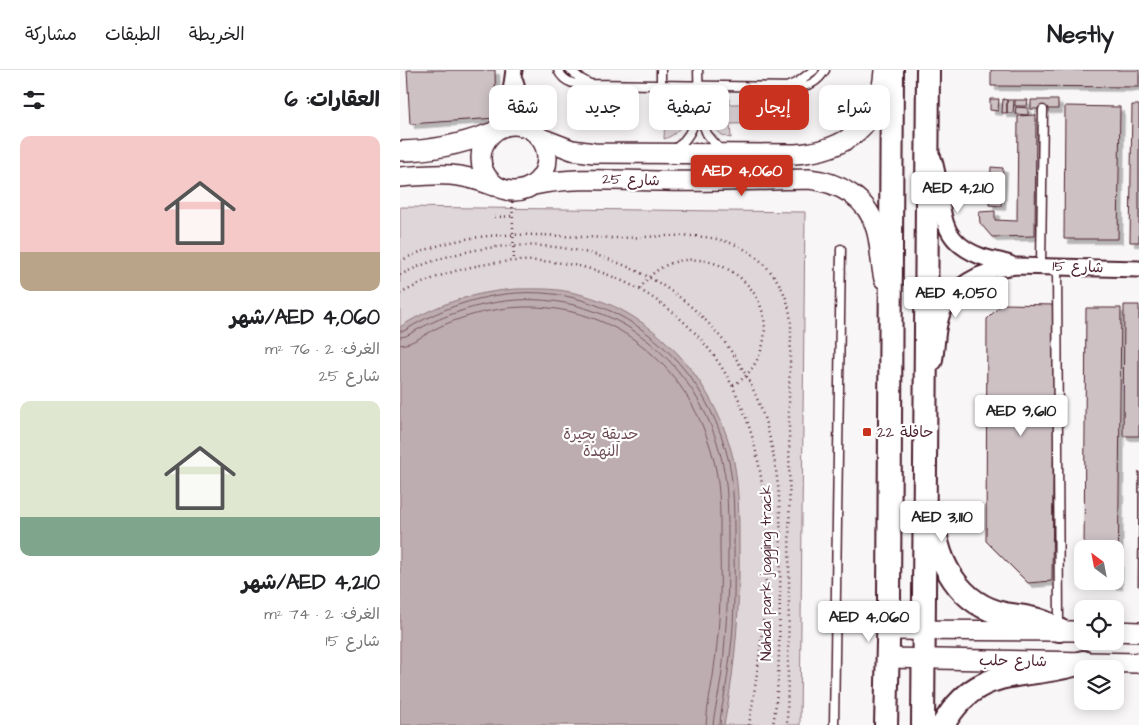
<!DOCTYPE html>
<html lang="ar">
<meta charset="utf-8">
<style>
body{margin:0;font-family:"Architects Daughter","Playpen Sans Arabic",sans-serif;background:#f2f2f2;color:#202124;direction:rtl;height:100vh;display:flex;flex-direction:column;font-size:19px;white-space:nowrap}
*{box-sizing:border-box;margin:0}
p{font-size:16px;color:#757577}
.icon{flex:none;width:28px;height:28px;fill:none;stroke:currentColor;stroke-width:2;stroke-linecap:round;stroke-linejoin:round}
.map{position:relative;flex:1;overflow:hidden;direction:ltr}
.details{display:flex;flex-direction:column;background:#fff;width:400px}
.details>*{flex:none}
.guide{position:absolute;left:15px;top:15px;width:475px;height:45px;direction:rtl;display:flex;gap:10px}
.needle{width:32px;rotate:328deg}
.controls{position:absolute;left:674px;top:470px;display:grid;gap:10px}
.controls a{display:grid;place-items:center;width:50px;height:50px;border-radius:10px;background:#fff;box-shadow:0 2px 12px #0003;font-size:25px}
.price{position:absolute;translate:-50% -42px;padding:0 11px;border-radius:5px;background:#fff;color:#222;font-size:16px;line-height:32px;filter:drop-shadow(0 1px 2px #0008)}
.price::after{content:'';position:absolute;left:50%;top:30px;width:15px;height:11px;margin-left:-8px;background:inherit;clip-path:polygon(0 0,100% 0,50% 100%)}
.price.active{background:#c8321e;color:#fff}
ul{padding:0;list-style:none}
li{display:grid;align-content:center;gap:10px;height:265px;padding:0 20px}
li span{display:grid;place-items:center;height:155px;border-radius:10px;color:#555}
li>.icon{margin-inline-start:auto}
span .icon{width:90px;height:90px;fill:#fffc;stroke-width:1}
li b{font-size:21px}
h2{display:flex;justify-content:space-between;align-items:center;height:60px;padding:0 20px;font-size:21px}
.tag{padding:0 18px;border-radius:10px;background:#fff;box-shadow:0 2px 12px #0003;font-size:18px;line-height:45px}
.tag.active{background:#c8321e;color:#fff}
header{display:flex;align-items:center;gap:30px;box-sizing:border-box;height:70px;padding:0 25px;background:#fff;border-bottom:1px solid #e0e0e0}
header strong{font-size:24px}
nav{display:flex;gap:28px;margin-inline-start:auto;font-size:18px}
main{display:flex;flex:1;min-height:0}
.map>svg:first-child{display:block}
.green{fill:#ded6d9;stroke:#947a82}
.water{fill:#bdadb0;stroke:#8f747b}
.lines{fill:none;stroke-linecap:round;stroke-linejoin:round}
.shore{stroke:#785860;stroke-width:1}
.building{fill:#cdc1c4;stroke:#4a1f2b;filter:url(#shadow)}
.service-casing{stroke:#4a1f2b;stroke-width:11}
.minor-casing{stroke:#4a1f2b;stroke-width:19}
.tertiary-casing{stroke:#4a1f2b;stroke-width:22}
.secondary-casing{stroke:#4a1f2b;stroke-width:26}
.path{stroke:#4a1f2b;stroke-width:2.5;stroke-dasharray:1 4;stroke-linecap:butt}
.service{stroke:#fff;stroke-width:8}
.minor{stroke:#fff;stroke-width:15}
.tertiary{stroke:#fff;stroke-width:19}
.secondary{stroke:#fff;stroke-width:22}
.poi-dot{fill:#c8321e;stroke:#fff;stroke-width:2}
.labels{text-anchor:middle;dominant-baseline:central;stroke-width:4.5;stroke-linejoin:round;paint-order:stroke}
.street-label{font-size:15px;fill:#4a1f2b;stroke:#fff}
.poi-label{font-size:15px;fill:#4a1f2b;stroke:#fff;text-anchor:start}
.park-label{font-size:15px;fill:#6f4d56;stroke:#fff}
</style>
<header>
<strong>Nestly</strong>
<nav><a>الخريطة</a><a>الطبقات</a><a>مشاركة</a></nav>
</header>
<main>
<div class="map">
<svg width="739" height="655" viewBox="0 0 739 655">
<defs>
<filter id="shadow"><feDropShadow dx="4.5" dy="4.5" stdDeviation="0" flood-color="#0004"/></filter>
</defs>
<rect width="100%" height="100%" fill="#f8f6f7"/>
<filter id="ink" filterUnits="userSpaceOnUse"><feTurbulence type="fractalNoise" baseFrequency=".02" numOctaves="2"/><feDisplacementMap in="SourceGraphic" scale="10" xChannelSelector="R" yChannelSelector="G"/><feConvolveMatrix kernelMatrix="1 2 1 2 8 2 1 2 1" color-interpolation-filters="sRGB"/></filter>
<g filter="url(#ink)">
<path class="green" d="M266 26C292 30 288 62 264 69Z
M325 28H329V34H364V39L368 44 364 48V53L330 54 331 68C313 66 308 45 318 31Z
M0 137 405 142 400 655H0Z"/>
<path class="water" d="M117 219C135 219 152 218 170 222 253 238 316 310 334 392 339 419 339 447 339 474 340 535 336 595 324 655H0V257C36 234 74 222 117 219Z"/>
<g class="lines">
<path class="shore" d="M0 261H4C57 227 127 211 188 232 260 256 312 318 329 392 334 416 334 442 334 467 334 501 335 535 332 569 330 587 328 604 325 622 323 633 320 644 320 655
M0 267 6 266C62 233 128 218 191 240 259 262 309 326 323 395 328 419 328 445 328 470 328 503 328 536 325 569 324 586 322 604 319 621 317 632 314 644 313 655
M0 275C14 274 28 262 41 256 71 243 103 236 136 237 180 239 221 255 253 285 284 313 306 354 315 395 321 422 320 451 320 478 321 516 320 554 315 591 313 612 307 634 306 655"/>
</g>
<path class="building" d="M7 0H95L96 48 10 54Z
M591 0H739V17L591 16Z
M590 29H599L598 41 590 40Z
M603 29 607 30V43H602Z
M607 30H614L613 43H607Z
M615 30H628L627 36H615Z
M631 30H658V39H631Z
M732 35H739V172H730Z
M665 36 720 37 718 169H664Z
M616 37 628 38V45L615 44Z
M636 45 635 166 592 167 580 153 579 142 595 141V150L617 151 618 46Z
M591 97 603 98 602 116 590 115Z
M590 115 602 116 601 136 589 135Z
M602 234 655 235 652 511 628 513 586 471 587 249Z
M724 235H739V366H723Z
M686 238H721L718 515 684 514V511H715V479H684Z
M739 401V516H738Z"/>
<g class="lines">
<defs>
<path id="service" d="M158 0C164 13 177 16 190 14L395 17C409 17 418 12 425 0
M170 0 181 9 190 14
M261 15V0
M389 16 398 12 414 0
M298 42 307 64 321 81
M275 79C301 60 299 30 298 0
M641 195 643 40
M657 196 659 556
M434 655 441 179"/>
<path id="minor" d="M115 11 121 36 135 62
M98 59 110 28 114 0
M533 88C547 127 530 167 580 186 590 190 600 190 610 194
M534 292C537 278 536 264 540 250 549 214 582 200 616 196L739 199"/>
<path id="tertiary" d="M81 88a33 33 0 1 1 66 0a33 33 0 1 1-66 0Z
M141 68 172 80 194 83 395 84C446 81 480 55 484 1
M0 81C32 81 62 74 91 63
M0 107C38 104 57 101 94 116
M134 115C178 106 219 111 263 111 312 112 360 110 409 109 438 112 468 128 476 159 481 175 480 193 484 209
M488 560 682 561
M715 561 739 562
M488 588 739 593"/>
<path id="secondary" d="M534 451C537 493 560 535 605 544 628 548 638 547 659 560
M486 655 489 531 492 0
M523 655 528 0
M543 655C579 591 626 612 683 592"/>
</defs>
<use href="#service" class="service-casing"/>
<use href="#minor" class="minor-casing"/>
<use href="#tertiary" class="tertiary-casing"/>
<use href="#secondary" class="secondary-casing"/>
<path class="path" d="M112 122 114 192
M95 147 113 146
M0 191C77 153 136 167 216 168 261 168 318 156 356 187 372 200 385 219 389 239 393 258 390 276 390 294 389 313 389 331 389 350 390 451 389 553 387 655
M0 205C58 176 129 167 192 184 288 211 355 285 373 383 382 428 381 476 380 523 379 566 380 612 373 655
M240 219C280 155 383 205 362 278 356 295 348 307 332 316
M0 224C56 193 124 182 187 198 220 207 251 224 276 245 393 344 371 521 349 655
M445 535H470"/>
<use href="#service" class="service"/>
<use href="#minor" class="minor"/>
<use href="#tertiary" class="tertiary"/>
<use href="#secondary" class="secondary"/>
</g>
</g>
<rect class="poi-dot" x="462" y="357" width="10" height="10" rx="2.5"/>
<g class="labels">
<g class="street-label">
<text transform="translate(231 110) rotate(2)">شارع 25</text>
<text transform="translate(678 197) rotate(2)">شارع 15</text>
<text transform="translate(366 503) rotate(-90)">Nahda park jogging track</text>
<text transform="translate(613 591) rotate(1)">شارع حلب</text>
</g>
<g class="poi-label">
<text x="477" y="362">حافلة 22</text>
</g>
<g class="park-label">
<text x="201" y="364">حديقة بحيرة<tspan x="201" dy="17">النهدة</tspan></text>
</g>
</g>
</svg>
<div class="controls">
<a><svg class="needle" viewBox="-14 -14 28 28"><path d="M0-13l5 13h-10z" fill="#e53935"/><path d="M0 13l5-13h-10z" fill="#757577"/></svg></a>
<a><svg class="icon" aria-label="locate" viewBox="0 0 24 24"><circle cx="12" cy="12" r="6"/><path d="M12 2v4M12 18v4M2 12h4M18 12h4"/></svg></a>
<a><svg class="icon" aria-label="layers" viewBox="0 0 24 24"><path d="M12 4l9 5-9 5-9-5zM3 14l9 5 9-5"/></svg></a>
</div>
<b class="price active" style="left:342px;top:127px">AED 4,060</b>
<b class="price" style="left:558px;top:144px">AED 4,210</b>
<b class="price" style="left:556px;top:249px">AED 4,050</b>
<b class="price" style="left:621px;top:367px">AED 9,610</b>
<b class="price" style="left:542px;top:473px">AED 3,110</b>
<b class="price" style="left:469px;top:573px">AED 4,060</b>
<div class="guide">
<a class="tag">شراء</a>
<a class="tag active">إيجار</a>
<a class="tag">تصفية</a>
<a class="tag">جديد</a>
<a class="tag">شقة</a>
</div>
</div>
<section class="details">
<h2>العقارات: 6<svg class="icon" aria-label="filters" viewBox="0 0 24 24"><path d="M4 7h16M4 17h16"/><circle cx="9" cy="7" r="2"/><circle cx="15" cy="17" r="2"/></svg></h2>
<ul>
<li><span style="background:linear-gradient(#f6c9c9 75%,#b9a48a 0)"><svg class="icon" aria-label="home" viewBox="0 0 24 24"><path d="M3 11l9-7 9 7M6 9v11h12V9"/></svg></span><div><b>AED 4,060/شهر</b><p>الغرف: 2 · 76 m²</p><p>شارع 25</p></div></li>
<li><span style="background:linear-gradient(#dfe7d0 75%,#7fa58c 0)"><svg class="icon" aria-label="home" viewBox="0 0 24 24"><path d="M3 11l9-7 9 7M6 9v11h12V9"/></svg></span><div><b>AED 4,210/شهر</b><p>الغرف: 2 · 74 m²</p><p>شارع 15</p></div></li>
</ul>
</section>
</main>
